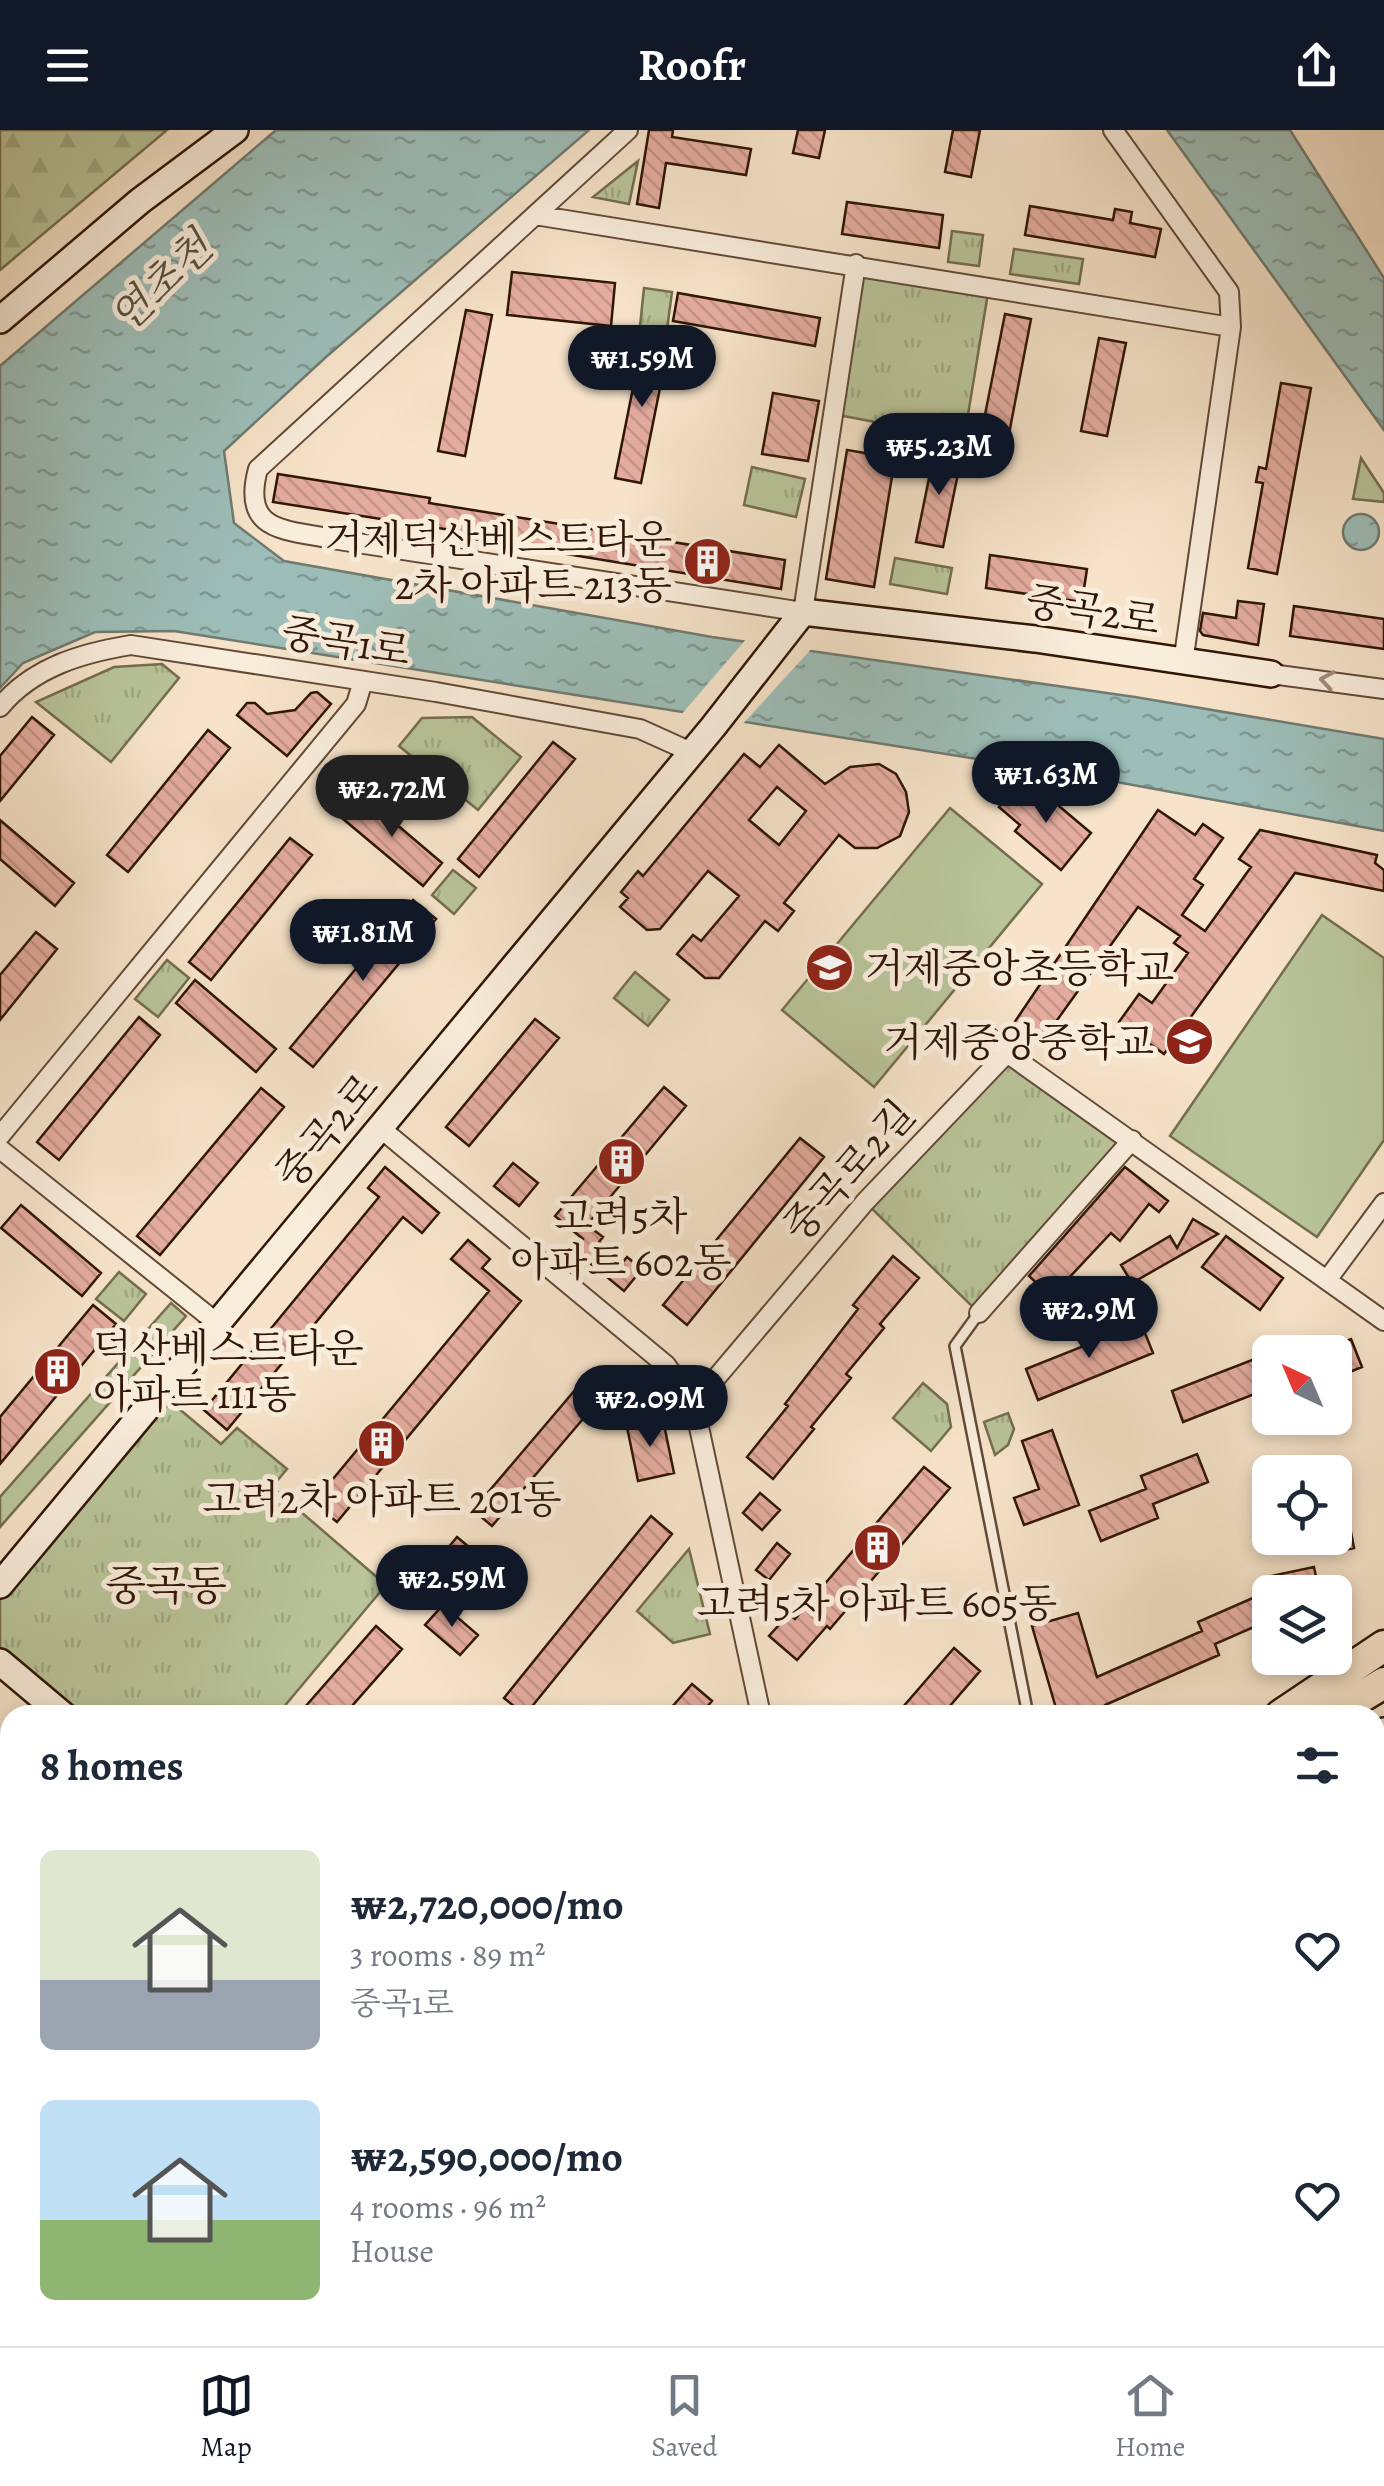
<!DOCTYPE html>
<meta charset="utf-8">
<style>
body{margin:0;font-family:Alegreya,"Noto Serif KR",serif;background:#f2f2f3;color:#1f2937;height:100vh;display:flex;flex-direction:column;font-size:38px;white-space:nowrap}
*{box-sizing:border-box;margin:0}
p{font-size:32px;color:#747a83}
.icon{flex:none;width:55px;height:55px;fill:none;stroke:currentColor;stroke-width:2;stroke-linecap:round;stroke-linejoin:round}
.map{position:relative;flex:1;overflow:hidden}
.drawer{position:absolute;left:0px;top:1575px;width:1385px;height:642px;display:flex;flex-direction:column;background:#fff;border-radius:30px 30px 0 0;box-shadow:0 5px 15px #0003}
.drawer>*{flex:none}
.needle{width:65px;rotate:316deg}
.buttons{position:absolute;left:1252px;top:1205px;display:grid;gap:20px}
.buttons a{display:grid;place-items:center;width:100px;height:100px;border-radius:15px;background:#fff;box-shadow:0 5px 15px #0003;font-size:50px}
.price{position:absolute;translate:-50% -85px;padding:0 22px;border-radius:35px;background:#111827;color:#fff;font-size:32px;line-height:65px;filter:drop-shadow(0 2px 5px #0008)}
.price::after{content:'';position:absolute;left:50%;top:60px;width:30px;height:22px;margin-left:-15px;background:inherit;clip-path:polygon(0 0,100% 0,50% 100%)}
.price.active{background:#222;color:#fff}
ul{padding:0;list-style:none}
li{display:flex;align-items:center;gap:30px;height:250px;padding:0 40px}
li span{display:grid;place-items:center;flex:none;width:280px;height:200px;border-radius:15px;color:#555}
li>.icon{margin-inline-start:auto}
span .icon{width:120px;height:120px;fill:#fffc;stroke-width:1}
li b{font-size:42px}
h2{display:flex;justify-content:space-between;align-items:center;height:120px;padding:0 40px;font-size:42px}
header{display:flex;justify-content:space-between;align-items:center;height:130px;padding:0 40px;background:#111827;color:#fff;font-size:45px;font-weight:700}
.menu{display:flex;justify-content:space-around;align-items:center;height:140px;border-top:2px solid #e0e1e3;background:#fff;font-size:28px;color:#747a83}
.menu a{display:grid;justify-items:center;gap:5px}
.menu .active{color:#111827}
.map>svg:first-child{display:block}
.grass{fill:#b9c499;stroke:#746d4f;stroke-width:2.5}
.forest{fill:url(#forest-firs);stroke:#746d4f;stroke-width:2.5}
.park{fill:url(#park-tufts);stroke:#746d4f;stroke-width:2.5}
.water{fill:url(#water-ripples);stroke:#717b70;stroke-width:2.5}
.pier{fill:#f6e3c9}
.building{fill:url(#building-back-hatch);stroke:#301605;stroke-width:2.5;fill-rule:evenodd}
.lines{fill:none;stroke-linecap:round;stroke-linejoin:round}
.lane-casing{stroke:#624936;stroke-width:14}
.street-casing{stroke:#624936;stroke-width:22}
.secondary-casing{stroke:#301605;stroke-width:30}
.primary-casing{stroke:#301605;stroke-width:35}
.lane{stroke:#f9eddc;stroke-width:9}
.street{stroke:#f9eddc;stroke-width:18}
.secondary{stroke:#f9eddc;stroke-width:25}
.primary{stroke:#f6e3c9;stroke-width:30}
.oneway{stroke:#9f8c7b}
.labels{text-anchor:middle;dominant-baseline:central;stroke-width:10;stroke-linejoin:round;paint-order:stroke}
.poi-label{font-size:40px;fill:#301605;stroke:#f9eddc}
.street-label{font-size:40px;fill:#301605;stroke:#f9eddc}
.water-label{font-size:42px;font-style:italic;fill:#565144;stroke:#f9eddc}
.neighbourhood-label{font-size:42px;fill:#301605;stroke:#f9eddc}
</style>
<header><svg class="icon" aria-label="menu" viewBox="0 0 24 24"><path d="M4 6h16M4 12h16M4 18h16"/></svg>Roofr<svg class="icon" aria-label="share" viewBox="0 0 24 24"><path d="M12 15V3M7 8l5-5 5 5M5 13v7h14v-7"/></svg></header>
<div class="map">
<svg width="1384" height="2216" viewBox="0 0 1384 2216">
<defs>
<pattern id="forest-firs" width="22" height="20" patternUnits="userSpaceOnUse" patternTransform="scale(2.5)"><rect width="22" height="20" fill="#b9c499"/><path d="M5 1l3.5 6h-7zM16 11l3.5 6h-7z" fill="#9fa882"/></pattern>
<pattern id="park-tufts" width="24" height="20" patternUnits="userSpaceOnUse" patternTransform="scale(2.5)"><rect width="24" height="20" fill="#b9c499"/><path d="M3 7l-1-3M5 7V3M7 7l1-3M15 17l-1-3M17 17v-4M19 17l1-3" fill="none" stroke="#9fa882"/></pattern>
<pattern id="water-ripples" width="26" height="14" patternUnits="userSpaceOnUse" patternTransform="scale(2.5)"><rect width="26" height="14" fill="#9dbeb8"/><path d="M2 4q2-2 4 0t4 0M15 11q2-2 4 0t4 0" fill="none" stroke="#809994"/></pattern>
<pattern id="building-back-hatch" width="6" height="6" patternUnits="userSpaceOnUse" patternTransform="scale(2.5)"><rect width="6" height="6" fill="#e4ac9f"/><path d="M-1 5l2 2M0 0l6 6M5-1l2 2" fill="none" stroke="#c49387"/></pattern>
</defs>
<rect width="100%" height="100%" fill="#f6e3c9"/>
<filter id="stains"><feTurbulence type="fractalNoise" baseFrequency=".002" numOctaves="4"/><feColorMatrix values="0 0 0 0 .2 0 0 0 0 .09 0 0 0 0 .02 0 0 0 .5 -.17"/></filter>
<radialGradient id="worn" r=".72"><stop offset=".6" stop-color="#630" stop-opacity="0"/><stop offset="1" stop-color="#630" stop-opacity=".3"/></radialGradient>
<path class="grass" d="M1361 328 1384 363V372L1353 369Z
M950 678 1042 754 874 957 782 880Z
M1322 785 1384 828V1010L1317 1107 1170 1006Z
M171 1173 186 1186 0 1397V1367Z"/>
<path class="forest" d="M0 0H167L0 140Z"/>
<path class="park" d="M638 31 629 74 593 67Z
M952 101 983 105 979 136 948 132Z
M1014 119 1083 129 1079 154 1010 144Z
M856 134 989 157 964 309 833 284Z
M644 158 672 162 667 199 640 196Z
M752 337 805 349 796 387 744 375Z
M895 428 952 438 947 464 890 454Z
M162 534 179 548 111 632 36 572 114 537Z
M472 587 521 627 478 680 399 616 422 588Z
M453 740 476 758 454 784 432 765Z
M167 830 189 848 158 887 135 869Z
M635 842 669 870 648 896 614 868Z
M1007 923 1132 1010 979 1183 865 1072Z
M119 1142 146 1164 124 1191 96 1169Z
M923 1253 947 1274 951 1297 931 1321 893 1288Z
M159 1262 221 1314 237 1298 287 1339 272 1357 386 1455 277 1585H63L0 1532V1455Z
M1008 1283 1014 1299 1008 1315 995 1325 984 1292Z
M689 1419 710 1504 673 1513 637 1481Z"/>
<path class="water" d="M276 0H589L326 227 224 321 234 393 284 431 712 507 1135 567 1384 609V701L1084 646 174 501 95 502 23 533 0 558V236Z
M1167 0H1290L1384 148V300Z
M1343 402a18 18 0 1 1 36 0a18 18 0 1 1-36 0Z"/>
<path class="pier" d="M748 507 814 516 741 596 680 586Z"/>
<path class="building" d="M649 0H673L672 7 751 19 746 45 666 33 659 78 637 74Z
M798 0H825L819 28 793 23Z
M953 0H980L971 47 945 42Z
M847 72 943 85 939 118 842 104Z
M1030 76 1113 90 1115 79 1132 82 1130 93 1161 99 1155 127 1025 105Z
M512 142 615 153 611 196 507 185Z
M678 163 820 188 815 216 673 191Z
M466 180 492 185 465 326 438 321Z
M1005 184 1031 189 1004 330 977 325Z
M643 208 669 213 641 353 615 348Z
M1099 208 1126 213 1107 306 1081 301Z
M1281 253 1311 258 1277 444 1248 438 1263 353 1256 352 1259 337 1266 339Z
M773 263 819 271 808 331 762 324Z
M935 319 962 324 943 417 916 412Z
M847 320 895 328 874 457 826 449Z
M278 344 430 368 429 373 785 430 781 459 450 405 451 400 273 372Z
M990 425 1087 439 1082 472 986 458Z
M1238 471 1264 474 1258 515 1203 505 1200 501 1203 483 1236 488Z
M1294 476 1384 489V519L1290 506Z
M317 562 331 574 287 626 237 585 247 573H255L267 584 295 580 311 563Z
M32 587 54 605 0 671V626Z
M208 600 230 618 128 742 107 725Z
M553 612 575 629 479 747 458 729Z
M779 615 825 654 850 637 879 634 896 644 906 662 909 682 900 706 877 718H855L839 705 784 773 794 781 778 801 765 791 719 848H705L677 824 693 805 701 811 739 766 708 741 660 799 647 800 620 777 628 768 621 762 638 741 643 746 744 624 760 637ZM777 657 806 681 779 715 749 690Z
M1015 658 1031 671 1040 660 1091 703 1061 740 1015 701 1020 695 999 677Z
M362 665 442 733 423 756 342 688Z
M1158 680 1195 705 1203 694 1223 708 1194 749 1203 755 1182 785 1205 801 1251 737 1239 729 1260 700 1377 725 1375 733 1384 740V761L1295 743 1164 924 1119 892 1139 864 1152 873 1188 823 1174 813 1180 806 1138 777 1040 914 1012 896Z
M0 690 74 753 55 776 0 729Z
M290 708 312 725 211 850 189 832Z
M413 770 436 789 313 937 290 918Z
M36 802 57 819 0 890V845Z
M195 850 276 919 256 942 176 873Z
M139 887 160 905 59 1030 37 1012Z
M535 889 559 908 469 1016 446 997Z
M664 957 686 976 587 1095 603 1107 599 1112 623 1132 627 1127 642 1139 624 1161 574 1120 583 1109 555 1086Z
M261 958 284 977 160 1125 137 1106Z
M800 1008 824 1027 687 1195 663 1175Z
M513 1033 538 1053 519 1076 494 1056Z
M385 1037 439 1083 422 1103 403 1087 227 1300 204 1280 379 1067 368 1058Z
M1125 1037 1168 1071 1159 1082 1149 1074 1120 1111 1111 1103 1051 1167 1029 1146Z
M21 1075 101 1143 82 1166 1 1098Z
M1193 1089 1218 1104 1132 1153 1121 1135 1170 1106 1177 1118Z
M1226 1106 1283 1148 1260 1180 1202 1137Z
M468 1110 490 1129 482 1138 521 1171 337 1392 313 1373 489 1161 451 1129Z
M893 1126 919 1148 880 1194 884 1198 846 1244 851 1248 811 1297 814 1299 773 1349 747 1327 788 1276 785 1274 858 1179 853 1175Z
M93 1175 116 1194 0 1334V1287Z
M1141 1193 1153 1223 1038 1270 1026 1239Z
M1351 1209 1362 1237 1335 1248V1215Z
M1270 1223V1258L1183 1292 1172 1261Z
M592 1240 611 1256 492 1396 473 1380Z
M663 1290 674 1343 638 1351 627 1297Z
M1052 1300 1079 1375 1024 1395 1014 1368 1039 1359 1022 1311Z
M1197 1324 1208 1352 1153 1374 1158 1388 1101 1411 1089 1381 1146 1359 1141 1346Z
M924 1337 950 1358 830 1499 827 1496 797 1530 769 1506 789 1484 795 1489Z
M760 1363 780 1380 762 1400 743 1383Z
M651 1386 672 1404 525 1585 504 1568Z
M1351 1402 1354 1418 1331 1423 1328 1408Z
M457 1407 476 1423 431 1476 413 1460Z
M777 1413 790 1424 769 1450 756 1440Z
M1314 1437 1319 1462H1270V1490L1215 1514 1219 1525 1105 1575 1108 1585H1058L1032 1496 1078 1483 1097 1547 1202 1501 1198 1492 1269 1461 1266 1447Z
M443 1475 478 1505 460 1525 425 1495Z
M376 1496 402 1519 344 1585H298Z
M954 1518 980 1541 942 1585H896Z
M692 1554 712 1571 700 1585H665Z"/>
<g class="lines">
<defs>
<path id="lane" d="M979 1183 955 1216 1028 1585
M0 1705 10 1693"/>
<path id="street" d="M628 0 258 339C241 402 284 399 332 409L803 482 856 134
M1113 0 1229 162 1231 197 1183 533
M535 85 1231 197
M1271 544 1384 559
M0 577C33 537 82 523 131 515L436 562 640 599 691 622
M982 901 1007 923
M379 997 666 1235 694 1274
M0 1006 356 574 363 551
M0 1019 217 1193
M1327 1150 1384 1073
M979 1183 1132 1010
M761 1585 694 1274 865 1072 1007 923 1384 1191
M0 1985 10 1993
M0 2164 10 2172
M53 2208 63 2216
M266 2208 277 2216
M17 2216 24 2208
M383 2216 389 2208
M1118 2216 1126 2208"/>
<path id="secondary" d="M0 190 140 71 235 0
M0 1455 713 597 803 482 1035 509 1271 544
M0 1532 63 1585
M1375 1605 1384 1601
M620 2216 632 2208
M1377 2216 1384 2210"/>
<path id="primary" d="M1281 1585 1384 1516
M1331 1585 1384 1553
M516 2216 523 2208
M546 2216 552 2208"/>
</defs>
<use href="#lane" class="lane-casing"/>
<use href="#street" class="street-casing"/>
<use href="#secondary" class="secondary-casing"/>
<use href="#primary" class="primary-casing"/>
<use href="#lane" class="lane"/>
<use href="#street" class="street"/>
<use href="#secondary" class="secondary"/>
<use href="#primary" class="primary"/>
</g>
<defs><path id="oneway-chevron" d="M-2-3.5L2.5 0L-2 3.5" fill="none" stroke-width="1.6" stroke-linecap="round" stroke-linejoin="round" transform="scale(2.5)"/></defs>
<use class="oneway" href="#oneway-chevron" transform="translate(1327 550) rotate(-171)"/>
<defs>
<symbol id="building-disc" viewBox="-11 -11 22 22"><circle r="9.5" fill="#8f2418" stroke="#f9eddc"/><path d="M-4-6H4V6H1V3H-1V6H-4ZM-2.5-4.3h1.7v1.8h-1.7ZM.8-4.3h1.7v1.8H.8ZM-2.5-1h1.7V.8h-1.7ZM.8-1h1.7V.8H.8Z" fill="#fff"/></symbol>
<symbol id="school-disc" viewBox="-11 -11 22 22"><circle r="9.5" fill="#8f2418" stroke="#f9eddc"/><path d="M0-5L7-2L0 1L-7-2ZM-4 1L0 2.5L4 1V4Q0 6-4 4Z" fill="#fff"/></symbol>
</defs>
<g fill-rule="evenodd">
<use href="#building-disc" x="680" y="404" width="55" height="55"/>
<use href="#school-disc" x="802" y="810" width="55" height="55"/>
<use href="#school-disc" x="1162" y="884" width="55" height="55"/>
<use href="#building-disc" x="594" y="1004" width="55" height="55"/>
<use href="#building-disc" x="30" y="1214" width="55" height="55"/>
<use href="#building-disc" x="354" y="1286" width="55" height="55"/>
<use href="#building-disc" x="850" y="1390" width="55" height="55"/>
</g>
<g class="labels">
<g class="poi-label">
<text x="672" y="409" text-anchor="end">거제덕산베스트타운<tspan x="672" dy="46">2차 아파트 213동</tspan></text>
<text x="865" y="838" text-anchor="start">거제중앙초등학교</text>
<text x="1154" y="912" text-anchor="end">거제중앙중학교</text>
<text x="621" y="1086">고려5차<tspan x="621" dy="46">아파트 602동</tspan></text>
<text x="93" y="1218" text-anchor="start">덕산베스트타운<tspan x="93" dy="46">아파트 111동</tspan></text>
<text x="382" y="1369">고려2차 아파트 201동</text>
<text x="877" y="1473">고려5차 아파트 605동</text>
</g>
<g class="street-label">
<text transform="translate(1093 481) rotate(9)">중곡2로</text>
<text transform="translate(346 512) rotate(9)">중곡1로</text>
<text transform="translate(327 1001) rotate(-50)">중곡2로</text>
<text transform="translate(849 1041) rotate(-48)">중곡로2길</text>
</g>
<g class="water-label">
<text transform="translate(161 152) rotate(-44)">연초천</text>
</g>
<g class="neighbourhood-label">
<text x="166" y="1455">중곡동</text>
</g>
</g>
<rect width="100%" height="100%" filter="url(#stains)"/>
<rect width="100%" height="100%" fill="url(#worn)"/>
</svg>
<div class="buttons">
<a><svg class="needle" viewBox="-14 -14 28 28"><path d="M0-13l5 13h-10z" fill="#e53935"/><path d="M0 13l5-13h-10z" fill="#747a83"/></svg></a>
<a><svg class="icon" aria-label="locate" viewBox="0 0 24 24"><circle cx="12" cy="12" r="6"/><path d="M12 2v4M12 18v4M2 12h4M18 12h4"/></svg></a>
<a><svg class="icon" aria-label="layers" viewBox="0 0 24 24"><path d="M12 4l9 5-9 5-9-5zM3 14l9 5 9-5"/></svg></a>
</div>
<b class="price" style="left:642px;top:280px">₩1.59M</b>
<b class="price" style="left:939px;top:368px">₩5.23M</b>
<b class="price" style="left:1046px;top:696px">₩1.63M</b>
<b class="price active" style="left:392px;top:710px">₩2.72M</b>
<b class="price" style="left:363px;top:854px">₩1.81M</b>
<b class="price" style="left:1089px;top:1231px">₩2.9M</b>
<b class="price" style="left:650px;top:1320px">₩2.09M</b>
<b class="price" style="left:452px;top:1500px">₩2.59M</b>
<section class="drawer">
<h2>8 homes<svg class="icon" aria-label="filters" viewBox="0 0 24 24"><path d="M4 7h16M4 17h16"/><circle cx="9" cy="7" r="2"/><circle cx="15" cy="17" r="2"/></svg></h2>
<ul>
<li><span style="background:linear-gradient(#dfe7d0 65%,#9aa5b1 0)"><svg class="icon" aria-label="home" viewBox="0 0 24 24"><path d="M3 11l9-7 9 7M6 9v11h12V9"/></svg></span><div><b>₩2,720,000/mo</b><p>3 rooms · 89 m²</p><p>중곡1로</p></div><svg class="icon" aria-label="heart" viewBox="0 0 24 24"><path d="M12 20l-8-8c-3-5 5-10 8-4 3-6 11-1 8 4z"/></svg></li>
<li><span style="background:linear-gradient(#bfe0f5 60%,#8fb573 0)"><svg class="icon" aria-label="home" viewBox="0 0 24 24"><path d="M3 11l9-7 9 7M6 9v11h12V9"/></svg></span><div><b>₩2,590,000/mo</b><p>4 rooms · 96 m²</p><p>House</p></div><svg class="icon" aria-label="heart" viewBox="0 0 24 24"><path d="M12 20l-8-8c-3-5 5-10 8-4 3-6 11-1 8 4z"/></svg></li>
</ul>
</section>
</div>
<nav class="menu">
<a class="active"><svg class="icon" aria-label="map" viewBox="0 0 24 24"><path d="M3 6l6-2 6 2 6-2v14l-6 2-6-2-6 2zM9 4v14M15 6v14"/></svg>Map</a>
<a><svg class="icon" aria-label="saved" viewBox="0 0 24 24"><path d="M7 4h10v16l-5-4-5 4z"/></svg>Saved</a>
<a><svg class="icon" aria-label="home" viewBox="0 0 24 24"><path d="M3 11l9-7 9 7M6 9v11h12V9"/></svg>Home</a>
</nav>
